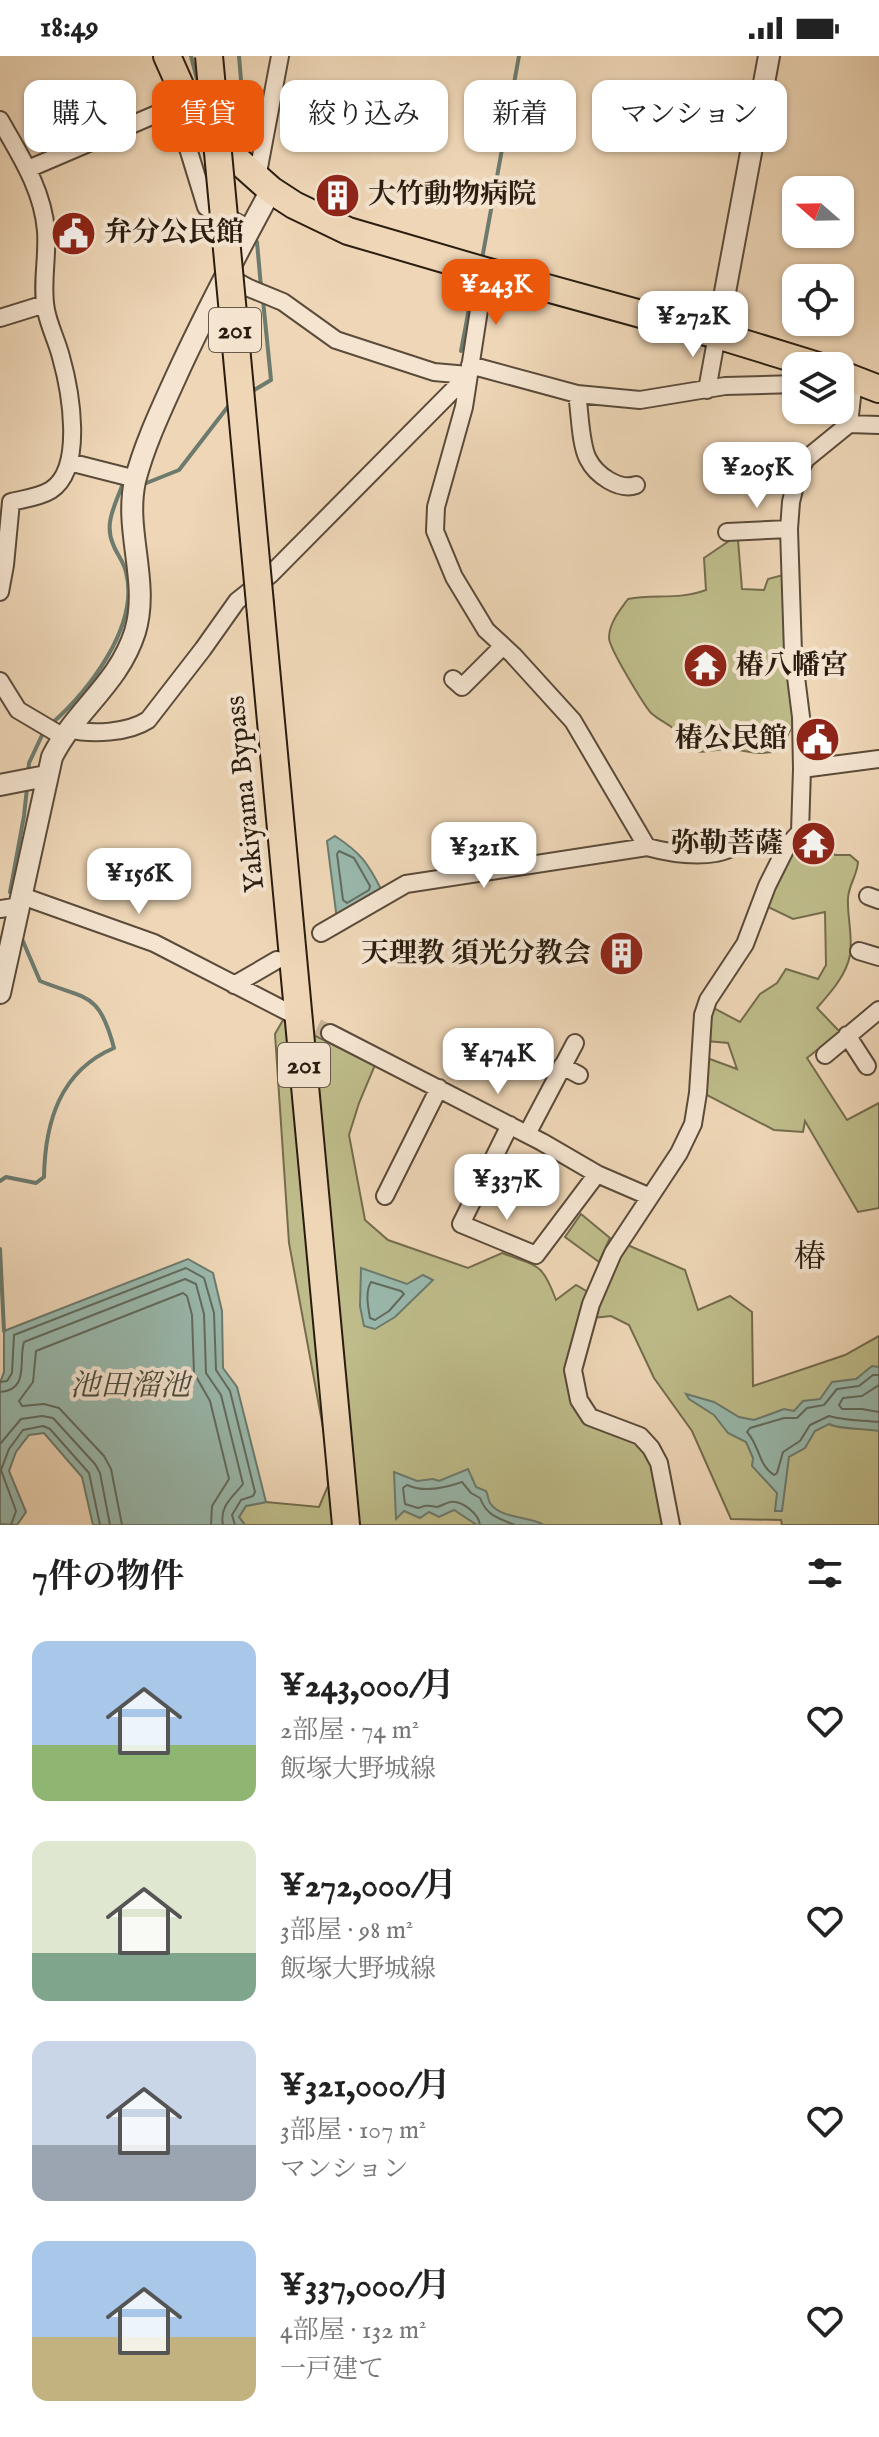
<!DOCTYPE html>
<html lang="ja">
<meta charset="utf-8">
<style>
body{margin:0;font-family:"IM FELL English","Noto Serif JP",serif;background:#f6f6f6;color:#222;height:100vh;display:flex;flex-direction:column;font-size:30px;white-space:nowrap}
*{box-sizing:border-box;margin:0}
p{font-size:26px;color:#767676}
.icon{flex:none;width:44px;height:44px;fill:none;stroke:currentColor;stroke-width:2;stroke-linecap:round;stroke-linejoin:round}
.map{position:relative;height:1469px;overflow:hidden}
.details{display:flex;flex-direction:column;background:#fff;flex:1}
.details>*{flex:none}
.top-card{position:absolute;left:24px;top:24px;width:832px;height:72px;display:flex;gap:16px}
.needle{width:52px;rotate:290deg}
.fabs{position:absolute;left:782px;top:120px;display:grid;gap:16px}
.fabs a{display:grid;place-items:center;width:72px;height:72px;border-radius:16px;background:#fff;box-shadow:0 2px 6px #0004;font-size:40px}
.price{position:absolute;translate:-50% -68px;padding:0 18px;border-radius:16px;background:#fff;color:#222;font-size:26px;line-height:52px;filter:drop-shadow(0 2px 4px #0008)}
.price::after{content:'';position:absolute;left:50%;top:48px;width:24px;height:18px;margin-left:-12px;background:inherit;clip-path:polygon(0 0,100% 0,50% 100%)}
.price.current{background:#ea580c;color:#fff}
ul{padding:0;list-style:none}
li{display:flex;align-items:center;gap:24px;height:200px;padding:0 32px}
li span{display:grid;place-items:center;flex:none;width:224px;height:160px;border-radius:16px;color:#555}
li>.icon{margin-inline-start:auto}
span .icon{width:96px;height:96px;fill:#fffc;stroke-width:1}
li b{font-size:34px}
h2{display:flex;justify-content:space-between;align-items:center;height:96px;padding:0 32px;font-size:34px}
.tag{padding:0 28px;border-radius:16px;background:#fff;box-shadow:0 2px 6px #0004;font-size:28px;line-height:72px}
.tag.current{background:#ea580c;color:#fff}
.status{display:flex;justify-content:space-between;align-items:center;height:56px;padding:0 40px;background:#fff;direction:ltr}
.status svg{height:22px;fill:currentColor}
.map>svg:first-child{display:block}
.green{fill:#bebc8a;stroke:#746c4d;stroke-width:2}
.water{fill:#99b9ad;stroke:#6d7b6e;stroke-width:2}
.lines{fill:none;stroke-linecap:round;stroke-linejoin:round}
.shore{stroke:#626b5e;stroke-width:2}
.stream{stroke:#6d7b6e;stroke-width:4}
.minor-tunnel{stroke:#c7b195;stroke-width:16;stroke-dasharray:16 8;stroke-linecap:butt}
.minor-casing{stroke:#5b4b3a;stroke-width:20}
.tertiary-casing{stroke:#5b4b3a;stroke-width:24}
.primary-casing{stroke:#2a1d10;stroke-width:30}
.trunk-casing{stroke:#2a1d10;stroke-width:30}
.minor{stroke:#f4e4d0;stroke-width:16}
.tertiary{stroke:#f4e4d0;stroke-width:20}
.primary{stroke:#eed6b6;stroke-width:26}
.trunk{stroke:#eed6b6;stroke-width:26}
.trunk-bridge-casing{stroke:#2a1d10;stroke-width:30;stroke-linecap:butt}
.trunk-bridge{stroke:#eed6b6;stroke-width:26}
.labels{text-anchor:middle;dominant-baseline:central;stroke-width:8;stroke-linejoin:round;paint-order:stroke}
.shield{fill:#f4e4d0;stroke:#67594a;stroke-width:2}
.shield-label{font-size:26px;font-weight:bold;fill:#2a1d10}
.poi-label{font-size:28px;font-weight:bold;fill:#2a1d10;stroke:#f4e4d0;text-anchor:start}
.street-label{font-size:28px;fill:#2a1d10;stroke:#f4e4d0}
.water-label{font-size:30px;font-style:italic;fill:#4b4c3f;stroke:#f4e4d0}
.quarter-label{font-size:32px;fill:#2a1d10;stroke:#f4e4d0}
</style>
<div class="status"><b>18:49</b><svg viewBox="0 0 49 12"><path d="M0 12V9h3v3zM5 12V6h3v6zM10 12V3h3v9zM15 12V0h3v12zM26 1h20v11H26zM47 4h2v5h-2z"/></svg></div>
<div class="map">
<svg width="879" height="1469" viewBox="0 0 879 1469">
<rect width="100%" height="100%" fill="#eed6b6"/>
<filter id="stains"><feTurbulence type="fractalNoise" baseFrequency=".0025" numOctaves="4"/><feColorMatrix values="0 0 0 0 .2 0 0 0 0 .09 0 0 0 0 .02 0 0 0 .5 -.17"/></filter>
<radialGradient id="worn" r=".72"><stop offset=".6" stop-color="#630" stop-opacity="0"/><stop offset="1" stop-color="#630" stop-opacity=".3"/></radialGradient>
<path class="green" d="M732 483 738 484 742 533 764 534 768 523 783 519 798 659 780 694C760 701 748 694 728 693 711 693 700 700 684 692 674 665 668 672 651 657 644 649 609 592 609 582 609 567 620 554 628 543 654 538 680 544 706 534L704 502Z
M809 773 835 799H850L858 806C857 820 849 828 848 842 847 860 853 881 850 899 846 920 830 937 817 952L840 976 807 1002 847 1064 879 1047V1152L858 1156 805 1065 803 1076 774 1074 703 1037 707 1002 737 1013 728 987 707 985 710 950 740 966 760 938 777 927 786 913 818 923 826 909 825 856 793 863 766 850 775 822Z
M283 964 375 1009 359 1047 349 1079 365 1164 388 1184 468 1212 502 1197C538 1211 542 1206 556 1244L576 1229 588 1236 574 1347 636 1384 654 1408 665 1460 662 1469H245L239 1461 246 1450 266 1446 319 1451 328 1430 326 1388 289 1187 275 978Z
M581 1158 610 1182 599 1206 565 1181Z
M623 1187 685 1214 698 1254 730 1240 752 1256 753 1330 845 1299 879 1280V1469H782L781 1464 731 1463 692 1375 654 1322 629 1269 611 1260 592 1262Z"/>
<path class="water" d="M335 780C361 797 368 807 382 835L337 864 327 785Z
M188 1203 213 1217 222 1255 223 1312 237 1331 266 1446 246 1450 239 1461 245 1469H93L82 1421 44 1377 29 1379 16 1396 9 1415 26 1456 17 1469 0 1468V1327L4 1316V1275Z
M361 1212 407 1228 423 1219 433 1224 395 1261 375 1273 364 1270 360 1250Z
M872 1310 879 1311V1375C863 1372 841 1374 829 1368L815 1375 805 1392 789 1401 782 1455H775L777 1437 752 1410 753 1402 746 1386 728 1377 714 1359 689 1343 686 1338 714 1346 739 1361 754 1364 784 1353 794 1355 803 1345 820 1343 832 1326 856 1323Z
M468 1413 476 1431 486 1435C488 1439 488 1443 490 1447 500 1463 530 1460 544 1469H477L454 1454 439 1461 429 1456 420 1462 404 1455 396 1463 394 1416 417 1425 433 1423 439 1425Z"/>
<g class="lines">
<path class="shore" d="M339 795 354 802 370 830 369 834 347 847 343 844 337 798Z
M371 1226 401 1235 404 1238 389 1255 375 1264 370 1262C368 1251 365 1236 371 1226Z
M879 1319H873L859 1330 837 1333 824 1349 807 1352 797 1362H784L750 1372 747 1376C760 1390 758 1409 774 1419L777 1417 783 1396 800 1385 810 1369 829 1360C845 1365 863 1364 879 1366
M0 1326 7 1325 12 1317 14 1279 186 1212 204 1222 214 1257 216 1314 230 1335 255 1436 253 1440 241 1444 232 1459 235 1469
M879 1329 862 1340 843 1342 839 1349 842 1353H862L879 1356
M0 1336C30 1334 18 1305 24 1286L185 1223 196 1228 204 1258 206 1317 221 1339 243 1428C233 1441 219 1450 223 1469
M0 1388 21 1363 42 1360 53 1362 95 1408 100 1417 110 1469
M11 1469 16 1455 1 1414 9 1393 23 1374 43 1370 50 1373 89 1417 100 1469
M122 1469 111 1413 104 1400 59 1352 44 1348 22 1350 19 1345 33 1326 36 1295 183 1237 187 1240 192 1259 194 1317 210 1345 229 1423 212 1450 211 1469
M480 1469C479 1458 462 1444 450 1446 449 1446 438 1451 437 1451 427 1450 429 1448 418 1452L405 1448 403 1432 407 1429C424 1437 445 1432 462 1426L471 1437 480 1442C487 1460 498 1462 515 1469"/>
<path class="stream" d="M191 0 200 35
M239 0 247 97
M257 186 261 231
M482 203 519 0
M461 295 474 226
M251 336 271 324 263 244
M144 428 179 414 230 348
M50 669C88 636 140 570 126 516 124 506 116 497 113 488 104 468 115 449 122 430
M28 719 29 707 44 675
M10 836 24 760 27 732
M0 1125 6 1121 36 1127 44 1121C45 1066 60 1015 114 992 99 935 87 944 40 925L22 883
M0 1193 4 1275"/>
<path class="minor-tunnel" d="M296 960 330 977"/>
<defs>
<path id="minor" d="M175 50 206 151 250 173
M0 64C20 99 43 134 46 175 48 201 41 229 46 254 49 270 57 285 61 301 70 333 85 412 51 434 40 441 24 443 11 446L5 509 0 536
M28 113 187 45
M257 122 280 0
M485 215 464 351 436 451 435 475 454 521 486 574 513 599 573 665 647 791
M225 219 249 232 283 246 336 284 434 316 468 319
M0 262 45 248
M470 309 577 338 640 344 725 330 796 328
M707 334 717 279
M577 338C580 355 580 388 588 403 596 419 619 435 636 429
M849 368 879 369
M751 397 771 400 798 417
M69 406 136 423
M727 476 789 473
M453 623 462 631 503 590
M0 625 18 654 62 680
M68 673C92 679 128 677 148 664L203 593 237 545 270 519 468 319
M802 713 801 661 793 597 789 473 791 446 798 417 806 403 849 368 854 323
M22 840 154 887 288 956
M868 840 879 844
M0 853 20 850
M321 877 406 828 647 791C669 797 692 801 716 797 748 790 750 773 787 790
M859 895 879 901
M234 929 277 904
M330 977 542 1086 597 1118 648 1140
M847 979 867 1010
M825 999 879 954
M562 1010 579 1019
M510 1069 461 1168 536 1199 597 1118
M527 1078 575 987
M385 1140 439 1032
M671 1469 659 1407 651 1392 640 1380 590 1361 579 1344 573 1314 591 1248 613 1197 679 1097 693 1068 698 1037 703 959 708 944 745 888 767 830 787 790 800 776 802 713 879 703"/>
<path id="tertiary" d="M717 279 769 0
M0 729 46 720
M0 937 52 701C76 653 118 629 135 576 150 526 124 475 135 425 144 390 160 356 175 323 204 259 237 197 271 134"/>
<path id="primary" d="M167 0 187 45 215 84 271 134 294 149 348 175 485 215 717 279 818 310
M840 318 879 333"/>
<path id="trunk" d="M260 548 346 1469"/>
</defs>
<use href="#minor" class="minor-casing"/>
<use href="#tertiary" class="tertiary-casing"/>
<use href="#primary" class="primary-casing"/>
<use href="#trunk" class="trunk-casing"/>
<use href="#minor" class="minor"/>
<use href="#tertiary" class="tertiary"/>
<use href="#primary" class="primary"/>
<use href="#trunk" class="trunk"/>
<defs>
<path id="trunk-bridge" d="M209 0 260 548"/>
</defs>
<use href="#trunk-bridge" class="trunk-bridge-casing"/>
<use href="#trunk-bridge" class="trunk-bridge"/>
</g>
<defs>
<symbol id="building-disc" viewBox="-11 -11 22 22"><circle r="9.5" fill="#8f2418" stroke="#f4e4d0"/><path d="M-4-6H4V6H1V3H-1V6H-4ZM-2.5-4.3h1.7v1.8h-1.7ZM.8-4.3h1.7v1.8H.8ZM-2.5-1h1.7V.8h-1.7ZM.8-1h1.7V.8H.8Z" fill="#fff"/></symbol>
<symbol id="civic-disc" viewBox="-11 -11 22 22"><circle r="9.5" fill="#8f2418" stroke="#f4e4d0"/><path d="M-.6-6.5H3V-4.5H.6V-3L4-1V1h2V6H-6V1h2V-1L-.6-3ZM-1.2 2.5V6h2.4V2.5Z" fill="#fff"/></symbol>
<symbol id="temple-disc" viewBox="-11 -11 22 22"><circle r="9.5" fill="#8f2418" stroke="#f4e4d0"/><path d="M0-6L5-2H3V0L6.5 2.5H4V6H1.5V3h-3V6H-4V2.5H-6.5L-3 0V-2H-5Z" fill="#fff"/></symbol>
</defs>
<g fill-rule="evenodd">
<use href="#building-disc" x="312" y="114" width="51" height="51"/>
<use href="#civic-disc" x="48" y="152" width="51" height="51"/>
<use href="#temple-disc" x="680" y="584" width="51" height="51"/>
<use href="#civic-disc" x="792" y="658" width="51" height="51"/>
<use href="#temple-disc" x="788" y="762" width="51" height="51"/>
<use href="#building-disc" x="596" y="872" width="51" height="51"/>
</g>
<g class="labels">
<g class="shield">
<rect x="209" y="252" width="52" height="44" rx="6"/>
<rect x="278" y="987" width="52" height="44" rx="6"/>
</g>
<g class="shield-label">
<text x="235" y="274">201</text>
<text x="304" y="1009">201</text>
</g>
<g class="poi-label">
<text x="368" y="139">大竹動物病院</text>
<text x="104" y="177">弁分公民館</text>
<text x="736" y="610">椿八幡宮</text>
<text x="787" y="683" text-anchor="end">椿公民館</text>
<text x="783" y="788" text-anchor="end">弥勒菩薩</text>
<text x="591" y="898" text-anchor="end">天理教 須光分教会</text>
</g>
<g class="street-label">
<text transform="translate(246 738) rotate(-96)">Yakiyama Bypass</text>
</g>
<g class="water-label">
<text x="130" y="1331">池田溜池</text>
</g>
<g class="quarter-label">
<text x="810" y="1202">椿</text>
</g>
</g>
<rect width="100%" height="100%" filter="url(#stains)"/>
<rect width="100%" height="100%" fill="url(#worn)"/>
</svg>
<div class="fabs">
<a><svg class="needle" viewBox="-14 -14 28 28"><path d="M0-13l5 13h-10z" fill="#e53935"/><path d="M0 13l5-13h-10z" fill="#767676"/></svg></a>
<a><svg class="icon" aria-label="locate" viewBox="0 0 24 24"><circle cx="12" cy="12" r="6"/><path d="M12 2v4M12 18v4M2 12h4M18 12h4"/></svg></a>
<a><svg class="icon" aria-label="layers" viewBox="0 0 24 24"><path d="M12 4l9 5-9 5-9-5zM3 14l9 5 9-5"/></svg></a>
</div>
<b class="price current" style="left:496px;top:271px">¥243K</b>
<b class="price" style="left:693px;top:303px">¥272K</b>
<b class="price" style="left:757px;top:454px">¥205K</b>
<b class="price" style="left:484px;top:834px">¥321K</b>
<b class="price" style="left:139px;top:860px">¥156K</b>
<b class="price" style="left:498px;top:1040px">¥474K</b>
<b class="price" style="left:507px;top:1166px">¥337K</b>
<div class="top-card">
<a class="tag">購入</a>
<a class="tag current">賃貸</a>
<a class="tag">絞り込み</a>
<a class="tag">新着</a>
<a class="tag">マンション</a>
</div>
</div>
<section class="details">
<h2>7件の物件<svg class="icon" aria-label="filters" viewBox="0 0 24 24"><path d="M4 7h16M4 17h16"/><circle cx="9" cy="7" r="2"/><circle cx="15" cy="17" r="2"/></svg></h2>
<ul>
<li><span style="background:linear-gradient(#a9c7e8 65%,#8fb573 0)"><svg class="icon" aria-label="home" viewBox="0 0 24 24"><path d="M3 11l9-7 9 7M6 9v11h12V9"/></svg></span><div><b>¥243,000/月</b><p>2部屋 · 74 m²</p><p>飯塚大野城線</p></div><svg class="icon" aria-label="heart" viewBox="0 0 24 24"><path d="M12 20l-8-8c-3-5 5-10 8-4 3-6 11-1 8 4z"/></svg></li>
<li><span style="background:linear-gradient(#dfe7d0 70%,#7fa58c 0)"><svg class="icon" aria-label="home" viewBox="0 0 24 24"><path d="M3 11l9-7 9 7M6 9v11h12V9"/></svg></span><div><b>¥272,000/月</b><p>3部屋 · 98 m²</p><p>飯塚大野城線</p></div><svg class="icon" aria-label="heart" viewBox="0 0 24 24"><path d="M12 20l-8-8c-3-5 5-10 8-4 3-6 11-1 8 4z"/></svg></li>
<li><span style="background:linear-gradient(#c9d6e8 65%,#9aa5b1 0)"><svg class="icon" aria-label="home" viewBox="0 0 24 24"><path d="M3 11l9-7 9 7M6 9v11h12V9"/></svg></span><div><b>¥321,000/月</b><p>3部屋 · 107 m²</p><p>マンション</p></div><svg class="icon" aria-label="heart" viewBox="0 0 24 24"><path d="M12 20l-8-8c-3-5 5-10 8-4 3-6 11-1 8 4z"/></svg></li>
<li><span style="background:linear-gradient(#a9c7e8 60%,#c2b280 0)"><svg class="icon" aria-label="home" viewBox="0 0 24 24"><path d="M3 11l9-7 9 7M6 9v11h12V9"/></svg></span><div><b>¥337,000/月</b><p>4部屋 · 132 m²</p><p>一戸建て</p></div><svg class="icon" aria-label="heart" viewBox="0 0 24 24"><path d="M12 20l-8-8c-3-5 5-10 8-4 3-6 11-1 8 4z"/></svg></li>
</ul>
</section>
